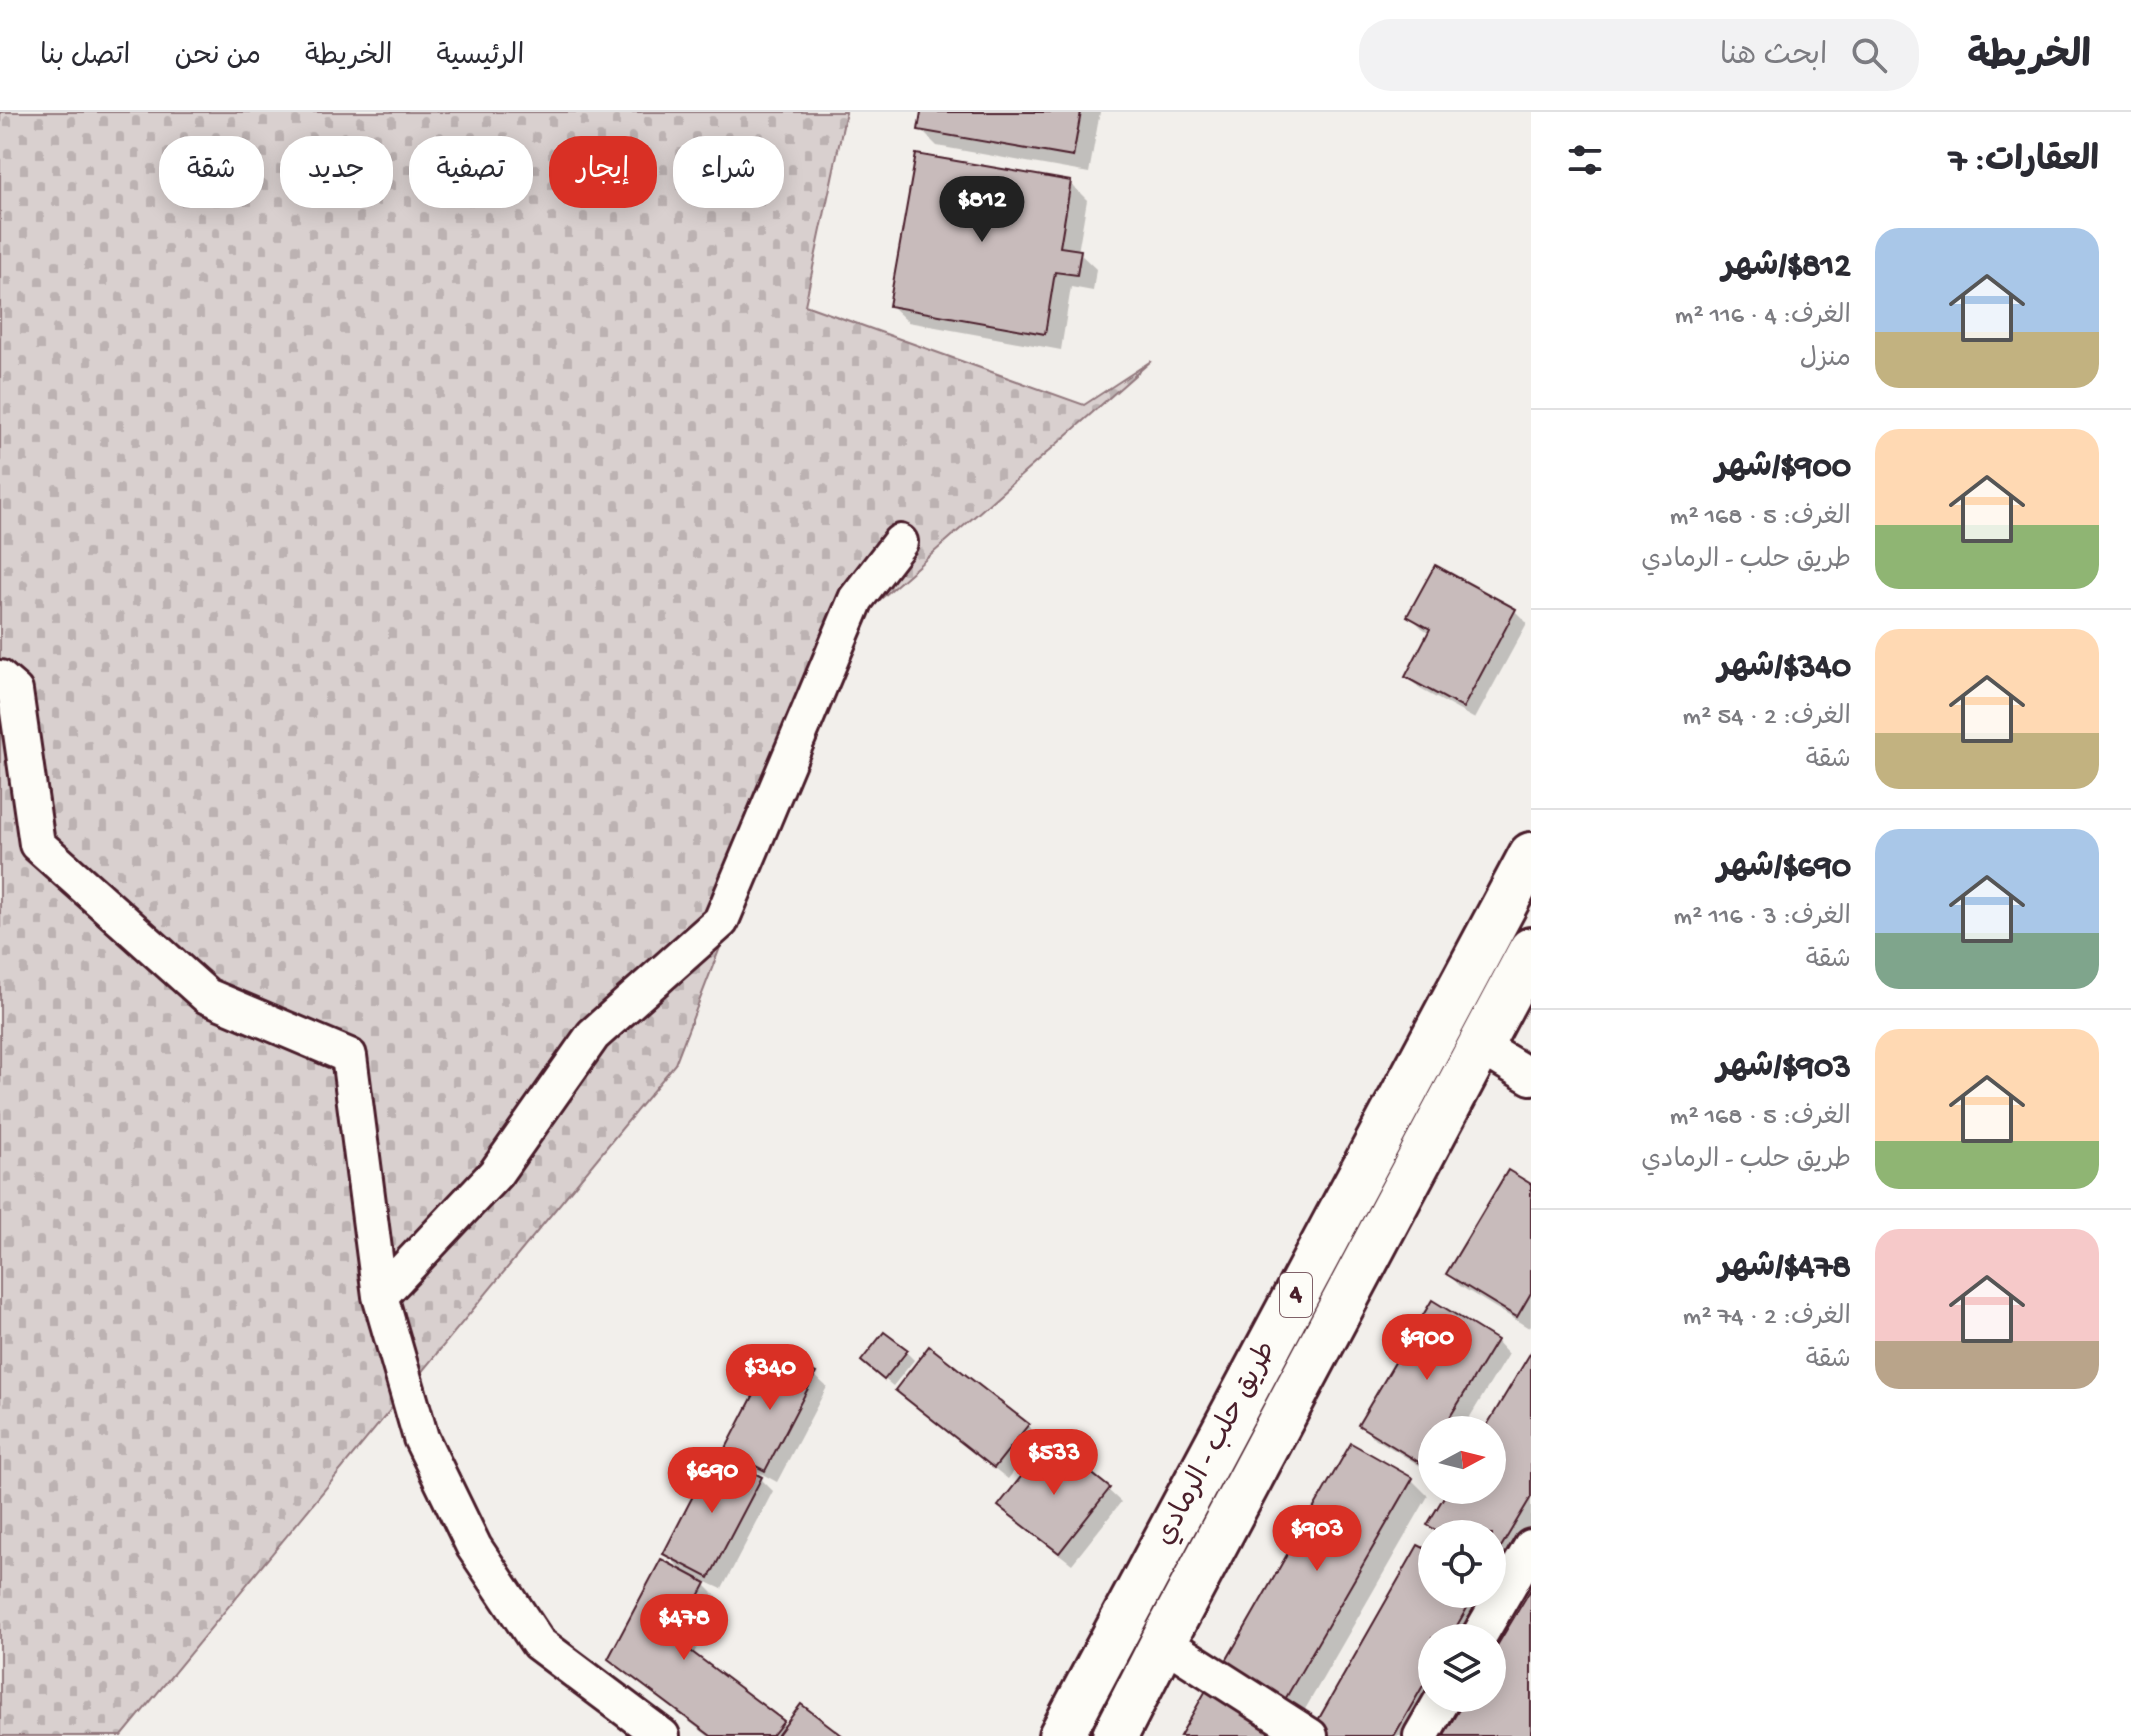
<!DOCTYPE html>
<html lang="ar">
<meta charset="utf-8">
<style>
body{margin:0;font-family:"Gochi Hand","Playpen Sans Arabic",sans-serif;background:#f2f2f3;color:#2b2b33;direction:rtl;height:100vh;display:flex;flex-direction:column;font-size:30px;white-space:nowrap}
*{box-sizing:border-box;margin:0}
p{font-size:26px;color:#7c7c81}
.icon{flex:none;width:44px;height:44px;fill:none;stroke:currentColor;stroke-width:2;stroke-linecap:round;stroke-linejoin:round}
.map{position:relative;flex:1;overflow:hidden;direction:ltr}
.sheet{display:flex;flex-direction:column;background:#fff;width:600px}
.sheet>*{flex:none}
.top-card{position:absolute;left:24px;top:24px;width:760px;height:72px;direction:rtl;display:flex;gap:16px}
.needle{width:52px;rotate:83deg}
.tools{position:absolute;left:1418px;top:1304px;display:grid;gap:16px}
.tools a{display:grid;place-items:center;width:88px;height:88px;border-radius:50%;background:#fff;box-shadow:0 4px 20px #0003;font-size:40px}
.price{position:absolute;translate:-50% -68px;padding:0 18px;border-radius:28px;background:#d93025;color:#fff;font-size:26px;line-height:52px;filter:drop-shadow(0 2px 4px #0008)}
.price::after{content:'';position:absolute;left:50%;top:48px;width:24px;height:18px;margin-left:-12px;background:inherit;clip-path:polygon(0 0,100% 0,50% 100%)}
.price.active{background:#222;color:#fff}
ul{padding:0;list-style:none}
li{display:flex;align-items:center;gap:24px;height:200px;padding:0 32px}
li+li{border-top:2px solid #e1e1e2}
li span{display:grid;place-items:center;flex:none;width:224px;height:160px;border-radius:24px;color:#555}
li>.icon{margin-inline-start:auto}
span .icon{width:96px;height:96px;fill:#fffc;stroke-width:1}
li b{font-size:34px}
h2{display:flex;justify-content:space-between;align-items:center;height:96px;padding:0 32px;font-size:34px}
.pill{padding:0 28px;border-radius:32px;background:#fff;box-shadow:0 4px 20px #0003;font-size:28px;line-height:72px}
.pill.active{background:#d93025;color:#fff}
header{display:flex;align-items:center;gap:48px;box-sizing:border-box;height:112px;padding:0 40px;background:#fff;border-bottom:2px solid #e1e1e2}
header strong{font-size:38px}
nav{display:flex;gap:44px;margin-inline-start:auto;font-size:28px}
.search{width:560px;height:72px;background:#f2f2f3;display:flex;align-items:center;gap:20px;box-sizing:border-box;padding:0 28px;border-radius:32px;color:#7c7c81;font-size:30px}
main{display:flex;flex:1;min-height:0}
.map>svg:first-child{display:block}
.cemetery{fill:url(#cemetery-stones);stroke:#92787d;stroke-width:2}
.shadow{fill:#0003}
.building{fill:#c8bbbb;stroke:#4a1f2b;stroke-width:2}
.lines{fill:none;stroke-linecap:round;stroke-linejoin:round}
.street-casing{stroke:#4a1f2b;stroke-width:40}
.highway-casing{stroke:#4a1f2b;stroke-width:50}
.street{stroke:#fdfcf7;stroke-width:34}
.highway{stroke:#fdfcf7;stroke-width:44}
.labels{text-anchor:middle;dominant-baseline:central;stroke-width:6;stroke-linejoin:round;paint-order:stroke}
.shield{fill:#fdfcf7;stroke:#806168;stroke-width:2}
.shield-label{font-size:26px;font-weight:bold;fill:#4a1f2b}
.street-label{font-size:28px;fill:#4a1f2b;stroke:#fdfcf7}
</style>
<header>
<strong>الخريطة</strong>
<div class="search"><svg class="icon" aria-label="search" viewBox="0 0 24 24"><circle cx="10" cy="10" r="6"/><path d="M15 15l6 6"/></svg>ابحث هنا</div>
<nav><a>الرئيسية</a><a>الخريطة</a><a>من نحن</a><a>اتصل بنا</a></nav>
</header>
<main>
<section class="sheet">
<h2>العقارات: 7<svg class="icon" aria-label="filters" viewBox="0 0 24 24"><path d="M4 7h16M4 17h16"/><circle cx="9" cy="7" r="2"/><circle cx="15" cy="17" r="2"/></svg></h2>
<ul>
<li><span style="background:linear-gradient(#a9c7e8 65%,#c2b280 0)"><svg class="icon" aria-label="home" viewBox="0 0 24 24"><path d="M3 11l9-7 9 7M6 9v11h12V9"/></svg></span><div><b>$812/شهر</b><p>الغرف: 4 · 116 m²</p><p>منزل</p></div></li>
<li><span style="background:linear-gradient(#ffd9b3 60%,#8fb573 0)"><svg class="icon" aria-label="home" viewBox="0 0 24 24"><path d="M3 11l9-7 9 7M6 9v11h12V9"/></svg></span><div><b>$900/شهر</b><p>الغرف: 5 · 168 m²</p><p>طريق حلب - الرمادي</p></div></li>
<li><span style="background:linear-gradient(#ffd9b3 65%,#c2b280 0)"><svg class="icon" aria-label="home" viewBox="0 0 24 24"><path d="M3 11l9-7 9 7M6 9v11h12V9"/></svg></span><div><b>$340/شهر</b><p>الغرف: 2 · 54 m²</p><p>شقة</p></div></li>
<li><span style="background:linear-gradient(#a9c7e8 65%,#7fa58c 0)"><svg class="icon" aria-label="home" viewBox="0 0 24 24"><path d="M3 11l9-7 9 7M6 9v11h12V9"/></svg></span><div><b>$690/شهر</b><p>الغرف: 3 · 116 m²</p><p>شقة</p></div></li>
<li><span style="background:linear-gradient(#ffd9b3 70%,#8fb573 0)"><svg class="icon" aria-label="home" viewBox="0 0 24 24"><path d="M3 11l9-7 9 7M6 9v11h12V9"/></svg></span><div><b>$903/شهر</b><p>الغرف: 5 · 168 m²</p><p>طريق حلب - الرمادي</p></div></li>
<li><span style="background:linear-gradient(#f6c9c9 70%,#b9a48a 0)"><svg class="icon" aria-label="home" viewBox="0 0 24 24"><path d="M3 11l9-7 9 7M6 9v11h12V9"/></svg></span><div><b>$478/شهر</b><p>الغرف: 2 · 74 m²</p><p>شقة</p></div></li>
</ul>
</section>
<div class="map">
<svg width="1531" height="1624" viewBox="0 0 1531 1624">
<defs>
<pattern id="cemetery-stones" width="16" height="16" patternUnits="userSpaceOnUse" patternTransform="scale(2)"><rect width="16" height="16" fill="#d9d0cf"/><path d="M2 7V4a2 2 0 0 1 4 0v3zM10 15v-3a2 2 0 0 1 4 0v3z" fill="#bcb2b2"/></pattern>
</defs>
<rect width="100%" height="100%" fill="#f2efeb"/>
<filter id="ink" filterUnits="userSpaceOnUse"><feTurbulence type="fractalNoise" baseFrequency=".0125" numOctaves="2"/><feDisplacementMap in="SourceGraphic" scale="16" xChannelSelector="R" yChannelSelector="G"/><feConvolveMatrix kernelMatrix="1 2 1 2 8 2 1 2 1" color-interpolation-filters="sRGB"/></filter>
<g filter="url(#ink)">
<path class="cemetery" d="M0 0H846L805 193 1084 293 1151 249 841 522 675 952 122 1624H0Z"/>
<path class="shadow" d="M923 0H1100L1089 61 937 34 920 17Z
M1070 71 1087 88 1078 140 1096 157 1093 179 1071 175 1061 238 908 210 891 194Z
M1514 498 1527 511 1475 607 1420 577 1407 564 1430 521 1422 516 1410 504Z
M1531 1075V1213L1529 1216 1460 1174 1448 1162Z
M1496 1229 1508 1242 1462 1318H1432V1361L1373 1325 1361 1313Z
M906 1240 914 1248 893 1274 872 1257Z
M1531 1244V1428L1508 1466 1492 1456V1422H1440L1430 1412 1451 1378H1492V1318H1487Z
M814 1263 827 1275 777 1370 740 1350 727 1338Z
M910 1290 1027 1313 1040 1326 1008 1367Z
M761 1367 773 1379 722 1477 698 1466 721 1489 693 1543 787 1615 840 1624H708L628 1563 611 1547 684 1460 665 1441Z
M1411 1367 1428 1384 1300 1606 1241 1572Z
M1108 1378 1121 1390 1072 1452 1013 1406Z
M1432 1443V1482H1492L1476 1526H1432V1586L1420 1624H1322Z
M1210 1576 1284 1624H1183Z"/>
<path class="building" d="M921 0H1081L1073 45 918 18Z
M916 42 1071 69 1060 135 1081 138 1077 163 1055 160 1045 222 889 194Z
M1435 453 1516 497 1463 596 1405 565 1430 517 1407 504Z
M1508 1058 1531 1072V1181L1517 1205 1446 1162Z
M1432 1188 1497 1228 1442 1318H1432V1335L1422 1352 1358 1313Z
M884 1220 908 1238 884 1268 861 1249Z
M929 1234 1029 1312 994 1356 895 1278Z
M776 1240 816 1261 765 1359 725 1338Z
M1531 1240V1385L1492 1450V1422H1443L1427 1413 1448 1378H1492V1318H1484Z
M1050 1328 1110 1376 1059 1441 998 1394Z
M1351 1331 1413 1366 1283 1591 1222 1556Z
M715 1341 762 1365 709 1466 663 1442Z
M1418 1433 1432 1440V1482H1475L1450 1526H1432V1558L1394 1624H1324L1313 1617Z
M661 1447 706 1471 676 1528 784 1609 772 1624H711L608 1547Z
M1531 1477V1624H1443L1466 1586H1492V1542Z
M1209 1573 1274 1611 1266 1624H1180Z
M801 1592 843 1624H777Z"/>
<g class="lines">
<defs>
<path id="street" d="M0 566 15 579 37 732 207 884 349 944 380 1184 421 1326 474 1435 538 1531 662 1624
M1480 934 1531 965
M380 1184 496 1061 593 923 721 809 856 487 900 430
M1478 1526 1531 1435
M1163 1530 1310 1624
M1421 1624 1443 1586"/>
<path id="highway" d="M1061 1624 1531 743
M1115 1624 1163 1530 1531 838"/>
</defs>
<use href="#street" class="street-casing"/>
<use href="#highway" class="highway-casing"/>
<use href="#street" class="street"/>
<use href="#highway" class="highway"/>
</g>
</g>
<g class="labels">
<rect class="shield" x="1280" y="1161" width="32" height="44" rx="6"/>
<g class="shield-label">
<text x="1296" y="1183">4</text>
</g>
<g class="street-label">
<text transform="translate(1217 1332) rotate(-62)">طريق حلب - الرمادي</text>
</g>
</g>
</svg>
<div class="tools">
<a><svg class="needle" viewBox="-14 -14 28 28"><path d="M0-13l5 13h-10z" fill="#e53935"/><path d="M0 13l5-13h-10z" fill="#7c7c81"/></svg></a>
<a><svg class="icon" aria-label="locate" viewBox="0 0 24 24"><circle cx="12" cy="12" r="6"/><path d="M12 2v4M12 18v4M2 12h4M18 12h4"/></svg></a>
<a><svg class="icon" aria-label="layers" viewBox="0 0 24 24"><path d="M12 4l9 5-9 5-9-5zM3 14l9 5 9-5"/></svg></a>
</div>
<b class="price active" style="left:982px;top:132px">$812</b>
<b class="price" style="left:1427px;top:1270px">$900</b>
<b class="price" style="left:770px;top:1300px">$340</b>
<b class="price" style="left:1054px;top:1385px">$533</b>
<b class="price" style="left:712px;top:1403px">$690</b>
<b class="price" style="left:1317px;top:1461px">$903</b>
<b class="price" style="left:684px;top:1550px">$478</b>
<div class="top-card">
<a class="pill">شراء</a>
<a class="pill active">إيجار</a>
<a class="pill">تصفية</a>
<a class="pill">جديد</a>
<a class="pill">شقة</a>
</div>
</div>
</main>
